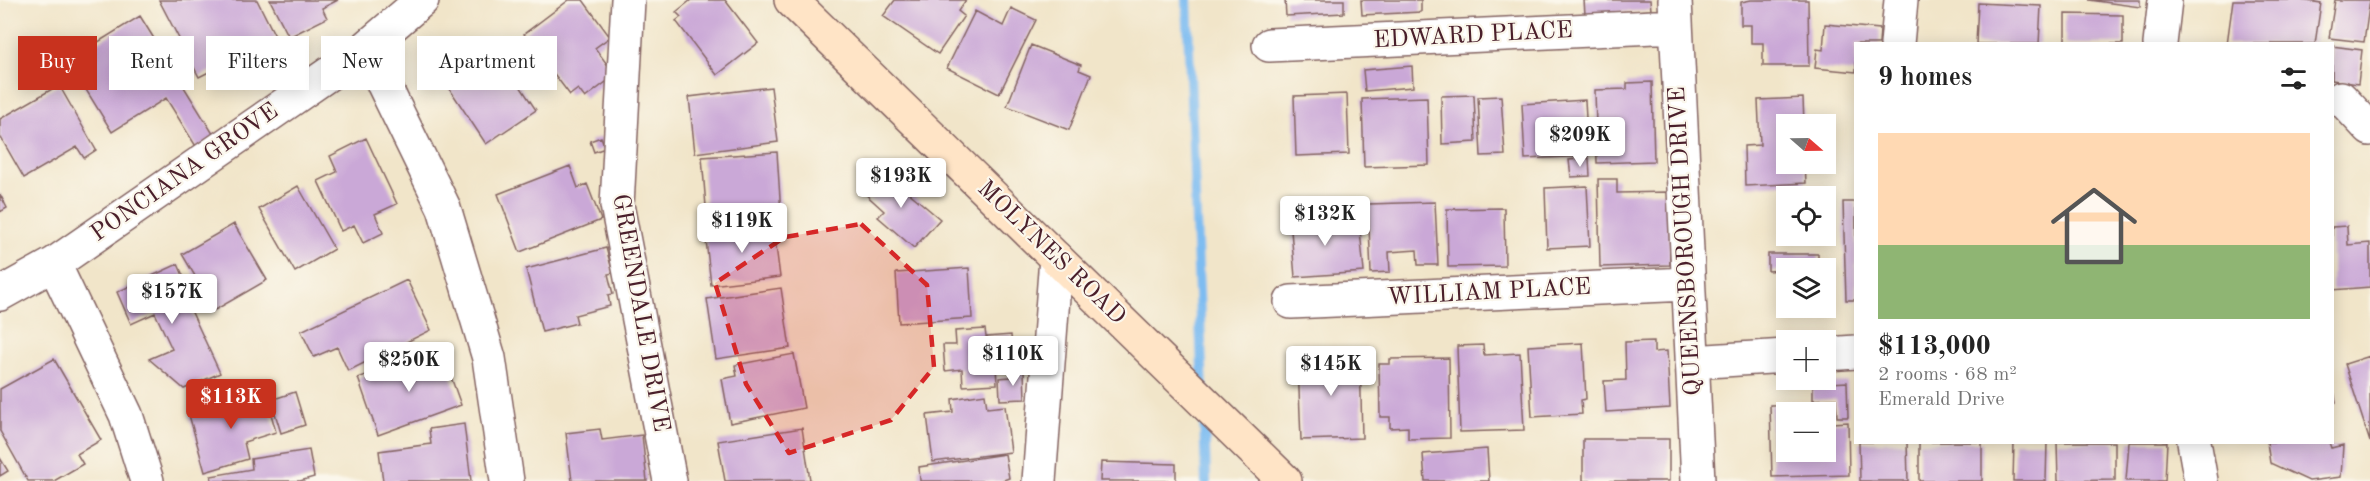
<!DOCTYPE html>
<meta charset="utf-8">
<style>
body{margin:0;font-family:"Old Standard TT",serif;background:#f6f6f6;color:#222;height:100vh;display:flex;flex-direction:column;font-size:22px;white-space:nowrap}
*{box-sizing:border-box;margin:0}
p{font-size:20px;color:#767676}
.icon{flex:none;width:33px;height:33px;fill:none;stroke:currentColor;stroke-width:2;stroke-linecap:round;stroke-linejoin:round}
.map{position:relative;flex:1;overflow:hidden}
.panel{position:absolute;left:1854px;top:42px;width:480px;height:402px;display:flex;flex-direction:column;background:#fff;border-radius:0px;box-shadow:0 3px 15px #0003}
.panel>*{flex:none}
.hud{position:absolute;left:18px;top:36px;width:570px;height:54px;display:flex;gap:12px}
.needle{width:39px;rotate:110deg}
.buttons{position:absolute;left:1776px;top:114px;display:grid;gap:12px}
.buttons a{display:grid;place-items:center;width:60px;height:60px;border-radius:0px;background:#fff;box-shadow:0 3px 15px #0003;font-size:30px}
.price{position:absolute;translate:-50% -51px;padding:0 14px;border-radius:6px;background:#fff;color:#222;font-size:20px;line-height:39px;filter:drop-shadow(0 2px 3px #0008)}
.price::after{content:'';position:absolute;left:50%;top:36px;width:18px;height:14px;margin-left:-9px;background:inherit;clip-path:polygon(0 0,100% 0,50% 100%)}
.price.active{background:#c8321e;color:#fff}
ul{padding:0;list-style:none}
li{display:grid;align-content:center;gap:12px;height:318px;padding:0 24px}
li span{display:grid;place-items:center;height:186px;border-radius:0px;color:#555}
li>.icon{margin-inline-start:auto}
span .icon{width:108px;height:108px;fill:#fffc;stroke-width:1}
li b{font-size:26px}
h2{display:flex;justify-content:space-between;align-items:center;height:72px;padding:0 24px;font-size:26px}
.tag{padding:0 21px;border-radius:0px;background:#fff;box-shadow:0 3px 15px #0003;font-size:21px;line-height:54px}
.tag.active{background:#c8321e;color:#fff}
.map>svg:first-child{display:block}
.lines{fill:none;stroke-linecap:round;stroke-linejoin:round}
.stream{stroke:#7dbcf1;stroke-width:10}
.building{fill:#caa8d7;fill-rule:evenodd}
.street-casing{stroke:#846462;stroke-width:36}
.secondary-casing{stroke:#846462;stroke-width:36}
.street{stroke:#fff;stroke-width:33}
.secondary{stroke:#ffe4c6;stroke-width:33}
.marked{fill:#d62828;fill-opacity:0.2;stroke:#d62828;stroke-width:4.5;stroke-dasharray:12 8;stroke-linejoin:round}
.labels{text-anchor:middle;dominant-baseline:central;stroke-width:4.5;stroke-linejoin:round;paint-order:stroke}
.street-label{font-size:24px;fill:#4a1f2b;stroke:#fbf7ec}
</style>
<div class="map">
<svg width="2370" height="481" viewBox="0 0 2370 481">
<rect width="100%" height="100%" fill="#fbf7ec"/>
<filter id="ink" filterUnits="userSpaceOnUse"><feTurbulence type="fractalNoise" baseFrequency=".0167" numOctaves="2"/><feDisplacementMap in="SourceGraphic" scale="12" xChannelSelector="R" yChannelSelector="G"/><feConvolveMatrix kernelMatrix="1 2 1 2 8 2 1 2 1" color-interpolation-filters="sRGB"/></filter>
<filter id="wash" filterUnits="userSpaceOnUse"><feTurbulence type="fractalNoise" baseFrequency=".008" numOctaves="4" result="noise"/><feDisplacementMap in="SourceGraphic" scale="24" xChannelSelector="R" yChannelSelector="G"/><feGaussianBlur stdDeviation="1.35" result="paint"/><feColorMatrix in="noise" values="0 0 0 0 0 0 0 0 0 0 0 0 0 0 0 0 0 1.4 0 .05"/><feComposite in="paint" operator="in"/></filter>
<g filter="url(#wash)">
<rect width="100%" height="100%" fill="#f1e5c9"/>
<g class="lines">
<path class="stream" d="M1187 0 1203 391
M1204 412 1206 481"/>
</g>
<g id="blocks">
<path class="building" d="M159 0H257L276 38 199 77Z
M270 0H338L322 8 327 18 289 37Z
M569 0H583L610 37 595 48 615 75 585 98 578 89 570 95 524 34Z
M691 0H725L758 43 717 75 676 21 681 17 676 12Z
M895 0H966L958 11 964 16 938 54 883 16Z
M1285 0H1344V13L1286 16Z
M1361 0H1421V12L1362 15Z
M1584 0H1650L1651 10 1585 14Z
M1751 0H1808L1809 66H1763V43H1751V25H1741V2Z
M2089 0H2140V7Z
M2233 0H2300L2321 3 2315 44H2227Z
M2335 0H2370L2364 42 2329 38Z
M1978 3 2041 6 2039 44H1976Z
M1011 8 1036 20 999 94 947 68 975 11 1003 26Z
M2065 14 2123 15V44H2065Z
M140 16 215 137 197 148 166 98 112 132 61 49 80 37 87 49Z
M1825 24 1880 29 1879 44H1856V72L1815 68 1817 49 1823 50Z
M491 42 536 110 486 144 445 82 481 58 477 51Z
M1031 45 1081 65 1079 70 1091 75 1069 130 1007 106Z
M2332 46 2362 50 2358 84 2332 80Z
M1412 66 1413 87 1365 91 1363 70Z
M1652 82 1654 161 1597 163 1595 90 1627 89V83Z
M59 85 96 150 84 158 77 147 24 178 0 136V119Z
M771 87 778 142 695 153 689 97Z
M1347 94 1349 154 1296 156 1294 96Z
M1474 95 1476 142 1442 144 1441 96Z
M1501 96 1505 155 1481 156 1478 97Z
M1427 97 1429 165 1364 167 1362 99Z
M1803 98 1804 124H1786V164H1805L1806 183 1745 186 1744 146 1760 145 1758 100Z
M1585 100 1588 156 1525 159 1522 104Z
M601 137 605 148 594 152 590 141Z
M366 138 397 204 375 214 383 233 363 243 354 225 341 231 318 181 337 172 330 156Z
M777 152 781 214 707 219 702 157Z
M1589 158 1590 176 1571 177 1569 160Z
M570 166 578 188 587 184 601 220 520 252 498 194Z
M881 169 940 219 914 248 878 217 884 211 862 191Z
M1598 179H1617V193L1669 192 1670 265 1600 267Z
M298 186 334 249 295 272 259 209Z
M1587 186 1590 246 1547 248 1545 188Z
M0 194 7 208 0 212Z
M1435 202 1438 265H1418L1417 250 1389 252 1390 272 1371 273 1368 204Z
M1843 202H1856V300H1846Z
M1504 208 1505 266 1448 267 1447 209Z
M1343 214 1345 231 1360 230 1364 272 1295 277 1290 219Z
M773 223 780 277 711 285 705 231Z
M234 224 267 280 215 310 182 254Z
M2347 226 2348 245 2370 243V287L2332 290V227Z
M606 248 613 273 608 274 613 294 608 295 610 306 575 315 577 323 542 332 526 269Z
M1768 254H1818V268L1768 271Z
M178 264 195 303 189 306 220 373 184 389 149 359 172 349 155 313 131 324 117 292Z
M969 268 972 318 899 323 896 273Z
M407 280 431 330 348 371 337 347 314 357 301 331Z
M781 288 790 348 716 359 707 299Z
M985 329 986 337 1011 335 1013 365 996 366 997 384 963 386 962 369 945 371 943 345H956L955 331Z
M1654 341V352L1667 351 1670 408 1606 412 1604 381 1626 380 1625 342Z
M1583 343 1586 399 1581 400 1582 414 1532 417 1528 346Z
M1483 345 1484 355 1520 353 1524 430 1460 432 1457 346Z
M442 352 461 405 378 435 358 378 375 372 376 376Z
M1360 353 1362 438 1301 440 1298 364 1311 363V355Z
M794 354 804 408 730 423 722 379 737 376 735 365Z
M2370 356V442L2345 364Z
M1449 358 1450 438 1408 439V427L1390 428V417H1380L1379 364H1390V359Z
M54 359 101 440 77 454 83 464 54 481H28L0 431V389Z
M1024 371 1025 399 1000 400 999 378 1011 377 1010 372Z
M2332 381 2336 402 2332 404Z
M1847 382 1848 417H1837L1836 399 1813 400V384Z
M265 392 276 432 244 442 248 459 205 472 189 415Z
M295 392 305 425 281 433 271 400Z
M985 394 987 408 1005 406 1011 452 933 462 927 415 953 412 952 399Z
M1832 404V423L1848 422 1849 475 1772 477 1770 405ZM1786 412H1826V452H1786Z
M464 424 471 481H383L379 451 431 444 429 429Z
M802 428 810 480 725 481 718 441Z
M600 429 602 440 642 435 647 481H572L566 433Z
M1583 439H1669V481H1583Z
M1859 442H1907L1908 481H1860Z
M1919 442H1982V481H1919Z
M2014 442H2047L2046 481H2013Z
M2057 442H2115V480L2058 481Z
M2129 442H2167L2165 481H2126Z
M2267 442H2329L2331 448 2343 445 2341 477 2309 481 2270 463Z
M1487 449 1489 481H1425L1423 454Z
M309 450 314 477 300 481H212L211 476 252 469 251 459Z
M1005 454 1009 478 1001 481H920L919 467Z
M0 458 8 471 0 476Z
M1101 462 1176 464V481H1100Z"/>
</g>
</g>
<g filter="url(#ink)">
<use href="#blocks" fill-opacity="0" stroke="#846462" stroke-width="1.5"/>
<g class="lines">
<defs>
<path id="street" d="M628 0 617 205 670 481
M1675 0 1698 481
M1897 44 1901 0
M2160 44 2165 0
M1269 45 1676 26
M366 48 444 208 489 358 507 481
M2341 98 2370 129
M54 264 126 415 147 481
M0 294 54 264 366 48 422 0
M1291 302 1688 284
M1826 354 1856 352
M1692 362 1786 356
M2194 442 2201 481
M1039 481 1056 258"/>
<path id="secondary" d="M791 0 1285 481"/>
</defs>
<use href="#street" class="street-casing"/>
<use href="#secondary" class="secondary-casing"/>
<use href="#street" class="street"/>
<use href="#secondary" class="secondary"/>
</g>
</g>
<path class="marked" d="M861 224 927 285 934 367 891 420 789 453 746 384 715 283 785 237Z"/>
<g class="labels">
<g class="street-label">
<text transform="translate(1473 36) rotate(-3)">EDWARD PLACE</text>
<text transform="translate(185 173) rotate(-35)">PONCIANA GROVE</text>
<text transform="translate(1686 241) rotate(-93)">QUEENSBOROUGH DRIVE</text>
<text transform="translate(1051 253) rotate(44)">MOLYNES ROAD</text>
<text transform="translate(1489 293) rotate(-3)">WILLIAM PLACE</text>
<text transform="translate(640 313) rotate(80)">GREENDALE DRIVE</text>
</g>
</g>
</svg>
<div class="buttons">
<a><svg class="needle" viewBox="-14 -14 28 28"><path d="M0-13l5 13h-10z" fill="#e53935"/><path d="M0 13l5-13h-10z" fill="#767676"/></svg></a>
<a><svg class="icon" aria-label="locate" viewBox="0 0 24 24"><circle cx="12" cy="12" r="6"/><path d="M12 2v4M12 18v4M2 12h4M18 12h4"/></svg></a>
<a><svg class="icon" aria-label="layers" viewBox="0 0 24 24"><path d="M12 4l9 5-9 5-9-5zM3 14l9 5 9-5"/></svg></a>
<a>+</a>
<a>−</a>
</div>
<b class="price" style="left:1580px;top:168px">$209K</b>
<b class="price" style="left:901px;top:209px">$193K</b>
<b class="price" style="left:1325px;top:247px">$132K</b>
<b class="price" style="left:742px;top:254px">$119K</b>
<b class="price" style="left:172px;top:325px">$157K</b>
<b class="price" style="left:1013px;top:387px">$110K</b>
<b class="price" style="left:409px;top:393px">$250K</b>
<b class="price" style="left:1331px;top:397px">$145K</b>
<b class="price active" style="left:231px;top:430px">$113K</b>
<div class="hud">
<a class="tag active">Buy</a>
<a class="tag">Rent</a>
<a class="tag">Filters</a>
<a class="tag">New</a>
<a class="tag">Apartment</a>
</div>
<section class="panel">
<h2>9 homes<svg class="icon" aria-label="filters" viewBox="0 0 24 24"><path d="M4 7h16M4 17h16"/><circle cx="9" cy="7" r="2"/><circle cx="15" cy="17" r="2"/></svg></h2>
<ul>
<li><span style="background:linear-gradient(#ffd9b3 60%,#8fb573 0)"><svg class="icon" aria-label="home" viewBox="0 0 24 24"><path d="M3 11l9-7 9 7M6 9v11h12V9"/></svg></span><div><b>$113,000</b><p>2 rooms · 68 m²</p><p>Emerald Drive</p></div></li>
</ul>
</section>
</div>
